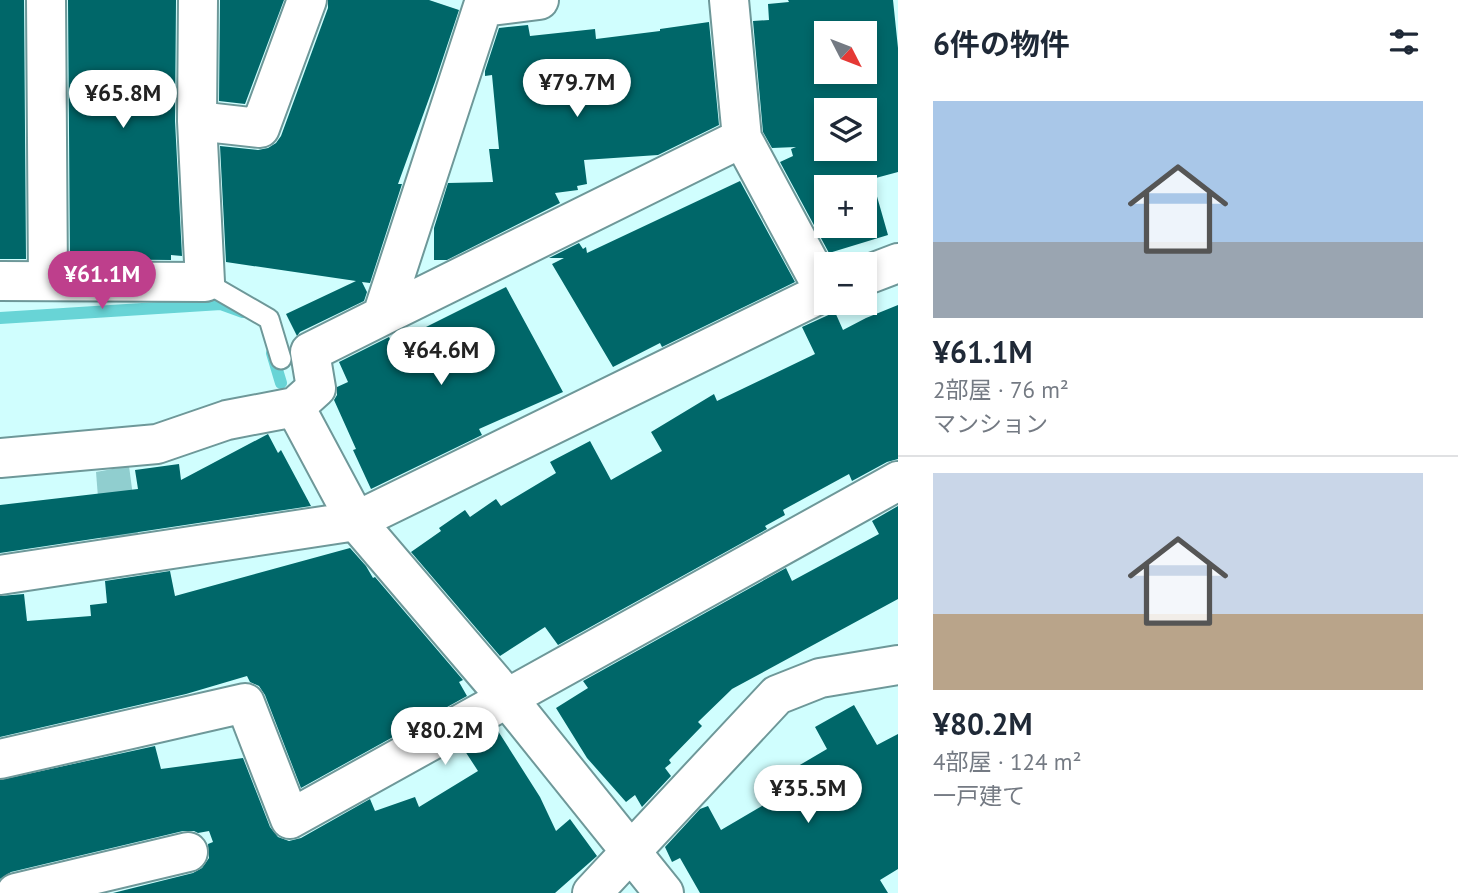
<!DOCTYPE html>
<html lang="ja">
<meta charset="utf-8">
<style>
body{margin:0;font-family:"PT Sans","Noto Sans JP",sans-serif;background:#f6f6f7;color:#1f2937;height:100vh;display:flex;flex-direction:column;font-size:26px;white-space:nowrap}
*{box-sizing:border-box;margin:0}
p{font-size:23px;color:#747a83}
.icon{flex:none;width:38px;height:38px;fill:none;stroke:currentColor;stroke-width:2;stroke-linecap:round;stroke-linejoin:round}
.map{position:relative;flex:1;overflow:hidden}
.sheet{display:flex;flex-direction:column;background:#fff;width:560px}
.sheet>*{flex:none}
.needle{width:46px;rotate:132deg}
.fabs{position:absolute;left:814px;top:21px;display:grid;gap:14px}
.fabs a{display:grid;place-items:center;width:63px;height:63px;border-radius:0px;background:#fff;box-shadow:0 4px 10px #0003;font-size:35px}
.price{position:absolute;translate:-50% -60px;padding:0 16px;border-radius:24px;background:#fff;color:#222;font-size:23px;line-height:46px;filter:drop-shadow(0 2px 4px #0008)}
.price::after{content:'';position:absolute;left:50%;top:42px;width:21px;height:16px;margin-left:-10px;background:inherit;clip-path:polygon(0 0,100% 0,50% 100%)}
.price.current{background:#be3f8c;color:#fff}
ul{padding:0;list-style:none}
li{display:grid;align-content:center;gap:14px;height:371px;padding:0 35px}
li+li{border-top:2px solid #e0e1e3}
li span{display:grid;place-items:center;height:217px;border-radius:0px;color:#555}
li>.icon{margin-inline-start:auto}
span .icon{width:126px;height:126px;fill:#fffc;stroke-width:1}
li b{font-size:30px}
h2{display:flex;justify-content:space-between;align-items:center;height:84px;padding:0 35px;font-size:30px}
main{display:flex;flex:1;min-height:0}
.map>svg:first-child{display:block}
.green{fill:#90cecf}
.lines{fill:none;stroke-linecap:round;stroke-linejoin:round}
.stream{stroke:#68d4d6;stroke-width:12}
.building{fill:#006769;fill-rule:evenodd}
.service-casing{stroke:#6e9899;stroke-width:23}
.minor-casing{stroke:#6e9899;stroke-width:42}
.service{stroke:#fff;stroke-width:19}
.minor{stroke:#fff;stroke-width:38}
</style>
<main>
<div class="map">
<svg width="898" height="893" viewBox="0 0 898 893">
<rect width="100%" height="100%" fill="#d0fefe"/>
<path class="green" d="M129 466 139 541 102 548 96 472Z"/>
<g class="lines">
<path class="stream" d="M0 318 221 304 243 312
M272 353 281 383"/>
</g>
<path class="building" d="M0 0H24L26 259H0Z
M68 0H176L175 121 182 256 171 255V260L70 259Z
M220 0H284L245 104 219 101Z
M328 0H429L459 10 435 82 398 184H402L370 283 362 282 367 292 364 301 300 332 297 336 286 314 356 281 226 262 220 146 258 150 268 148 276 143 281 136 328 8Z
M788 0H893L898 48V172L872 179 888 235 829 253 780 162 793 156 791 149 796 147 772 148 763 132 753 21 769 20 768 4 789 2ZM826 33H864V72H826ZM826 110H864V149H826ZM826 187H864V226H826Z
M709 22 719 125 658 155 584 160 587 184 577 186 578 190 555 193 560 203 447 260H434V228L448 183 493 182 489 149H499L492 75 485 76V71L499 28 528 25 530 36 595 29 596 39 660 31V29Z
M740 181 795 282 662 347 660 343 613 367 552 264 564 258H549L579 243 583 249 586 247 587 253Z
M506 287 563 392 479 429 482 435 371 489 353 450 356 449 334 400 337 395V387L348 382 339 362 389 337 392 344Z
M898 305V459L887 462 852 481 849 474 783 510 785 515 765 526 767 529 558 645 545 627 500 656 411 552 441 531 439 528 465 510 470 517 496 499 501 506 556 473 550 462 590 441 611 480 662 451 651 432 714 394 717 401 815 354 802 327 835 312 843 330 866 318Z
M268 434 278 453 281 450 311 506 0 553V505L138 489 135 470 179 464 181 480Z
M898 506V599L732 689 698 722 702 726 669 760 671 763 665 768 671 776 642 807 635 795 626 802 587 758 556 708 588 688 583 681 786 568 792 581 879 534 872 521Z
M350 548 366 566 373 578 375 577 463 680 459 682 467 696 301 788 265 695 259 686 250 682 247 676 186 694 0 737V596L24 594 27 621 91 616 90 605 107 603 105 581 170 571 175 596Z
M854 705 877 745 898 734V869L880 880 888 893H700L680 858 672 862 665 847 700 809 708 806 721 830 784 793 776 779 827 749 815 727Z
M498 731 540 797 556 831 570 819 597 856 555 893H113L193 873 202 868 209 858 208 844 213 842 209 831 198 833 194 831H183L11 872 0 879V780L155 746 161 769 243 758 270 827 278 837 289 841 301 838 370 799 375 811 415 797 419 807 478 771 463 748 491 732 492 735Z"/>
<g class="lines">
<defs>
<path id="service" d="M205 282 269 319 281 359"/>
<path id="minor" d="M46 0 48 281
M729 0 742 138
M483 7 539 0
M197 121 260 128 307 0
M864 276 898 263
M0 281 205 282 197 121 198 0
M382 316 742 138 825 292
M295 407 356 521 508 699 664 893
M0 458 157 444 227 420 295 407 316 388 310 352 382 316 485 0
M0 575 356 521 826 291
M0 759 245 703 290 819 898 481
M16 893 188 852
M592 893 777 695 820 678 898 665"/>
</defs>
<use href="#service" class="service-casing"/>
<use href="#minor" class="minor-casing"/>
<use href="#service" class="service"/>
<use href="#minor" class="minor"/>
</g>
</svg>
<div class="fabs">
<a><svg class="needle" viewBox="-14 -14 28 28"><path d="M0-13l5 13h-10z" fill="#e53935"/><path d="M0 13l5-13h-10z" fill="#747a83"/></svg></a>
<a><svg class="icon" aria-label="layers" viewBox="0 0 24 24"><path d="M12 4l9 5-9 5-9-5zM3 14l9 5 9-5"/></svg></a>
<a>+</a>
<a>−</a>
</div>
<b class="price" style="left:577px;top:119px">¥79.7M</b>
<b class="price" style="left:123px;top:130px">¥65.8M</b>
<b class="price current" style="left:102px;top:311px">¥61.1M</b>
<b class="price" style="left:441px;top:387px">¥64.6M</b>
<b class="price" style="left:445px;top:767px">¥80.2M</b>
<b class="price" style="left:808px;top:825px">¥35.5M</b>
</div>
<section class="sheet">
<h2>6件の物件<svg class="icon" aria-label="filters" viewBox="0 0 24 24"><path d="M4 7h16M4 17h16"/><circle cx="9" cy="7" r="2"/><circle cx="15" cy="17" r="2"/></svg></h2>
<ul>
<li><span style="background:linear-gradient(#a9c7e8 65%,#9aa5b1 0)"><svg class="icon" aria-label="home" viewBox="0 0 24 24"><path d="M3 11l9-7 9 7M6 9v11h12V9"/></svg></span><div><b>¥61.1M</b><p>2部屋 · 76 m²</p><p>マンション</p></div></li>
<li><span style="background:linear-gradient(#c9d6e8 65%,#b9a48a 0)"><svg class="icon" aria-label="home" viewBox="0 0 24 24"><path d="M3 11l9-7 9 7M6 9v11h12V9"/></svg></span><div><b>¥80.2M</b><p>4部屋 · 124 m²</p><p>一戸建て</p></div></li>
</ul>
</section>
</main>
